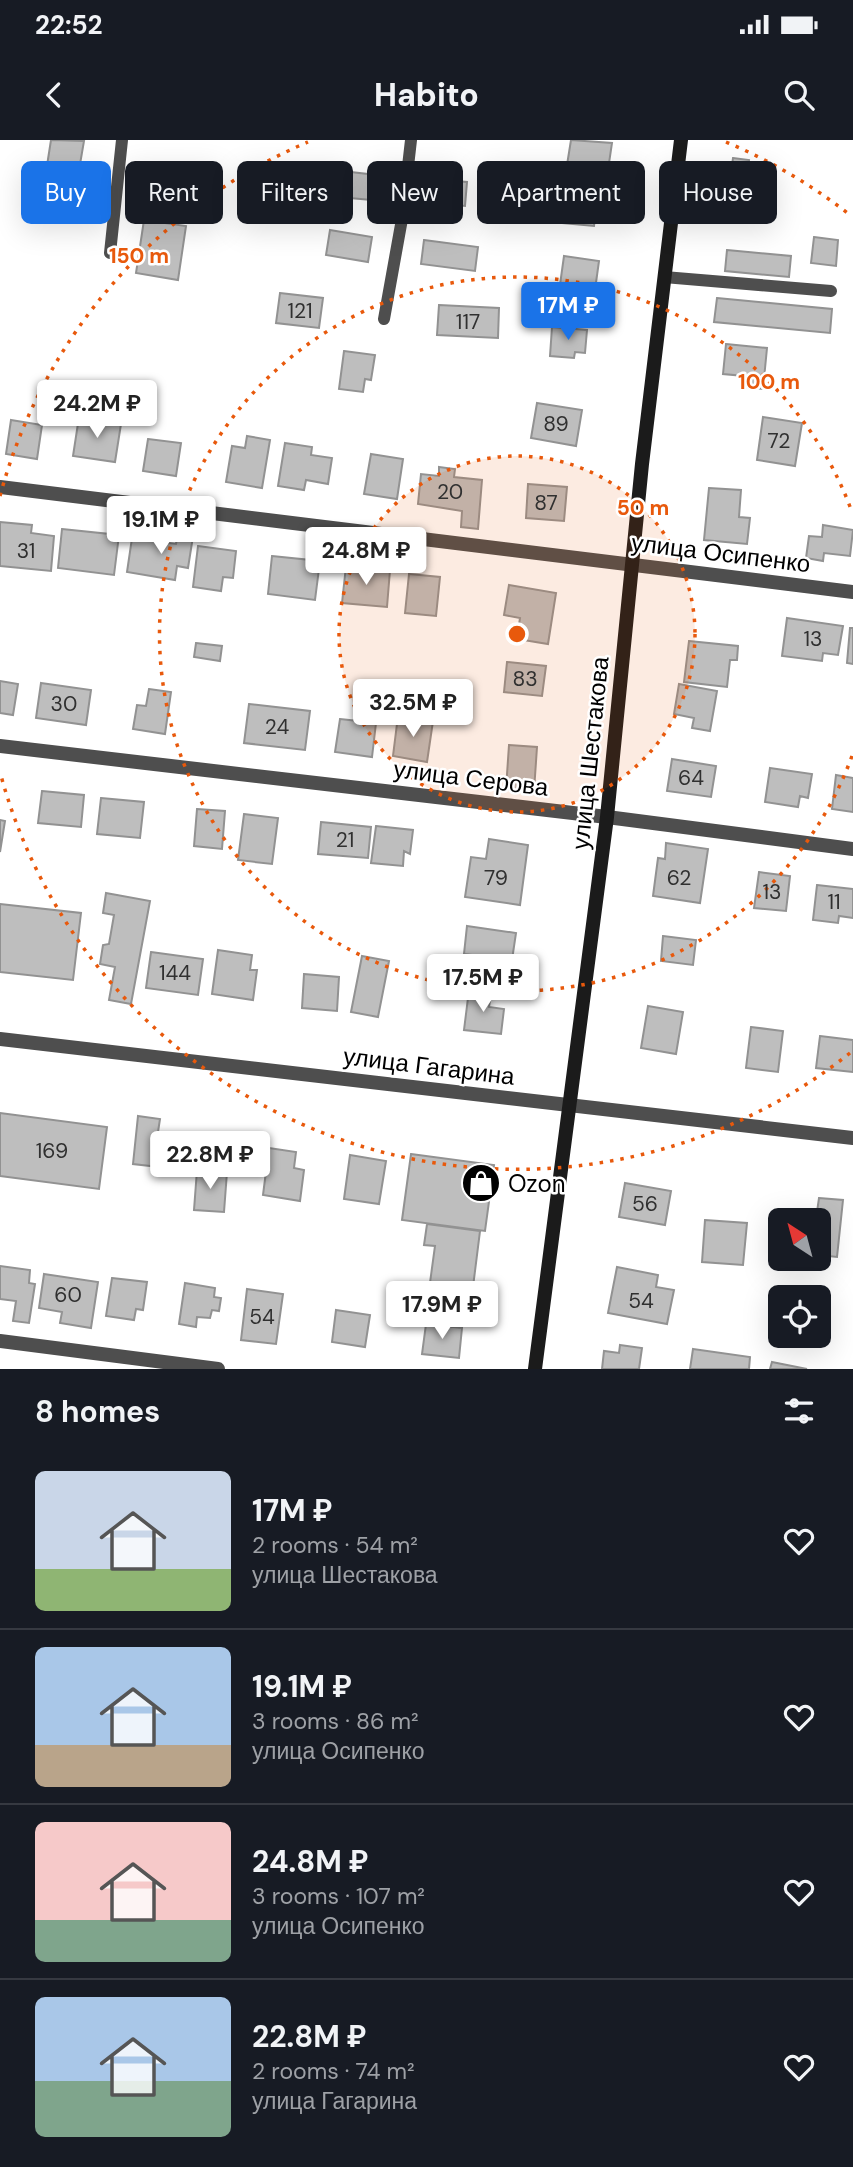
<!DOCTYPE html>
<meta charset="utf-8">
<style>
body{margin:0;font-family:"DM Sans",sans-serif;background:#20242c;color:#f1f3f6;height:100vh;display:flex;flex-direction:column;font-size:26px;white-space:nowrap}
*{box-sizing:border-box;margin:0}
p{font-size:23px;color:#9ea1a6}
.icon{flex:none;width:38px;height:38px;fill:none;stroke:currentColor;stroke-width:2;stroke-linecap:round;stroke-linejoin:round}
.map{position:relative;height:1229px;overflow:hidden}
.panel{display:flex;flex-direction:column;background:#171b24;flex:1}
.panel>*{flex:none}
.hud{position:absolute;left:21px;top:21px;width:812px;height:63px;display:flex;gap:14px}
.needle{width:46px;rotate:324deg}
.buttons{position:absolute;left:768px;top:1068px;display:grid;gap:14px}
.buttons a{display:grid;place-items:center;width:63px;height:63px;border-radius:10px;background:#171b24;box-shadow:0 7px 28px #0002;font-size:35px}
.price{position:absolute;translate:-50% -60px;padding:0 16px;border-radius:7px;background:#fff;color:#222;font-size:23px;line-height:46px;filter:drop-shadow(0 2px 4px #0008)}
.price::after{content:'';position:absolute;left:50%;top:42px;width:21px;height:16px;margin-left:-10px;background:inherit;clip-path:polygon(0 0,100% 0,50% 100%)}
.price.active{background:#1a73e8;color:#fff}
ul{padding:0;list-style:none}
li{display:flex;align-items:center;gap:21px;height:175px;padding:0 35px}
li+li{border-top:2px solid #363941}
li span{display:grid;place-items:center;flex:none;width:196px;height:140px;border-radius:10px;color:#555}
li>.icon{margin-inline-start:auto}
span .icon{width:84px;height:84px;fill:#fffc;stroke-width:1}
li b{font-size:30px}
h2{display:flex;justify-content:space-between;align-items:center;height:84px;padding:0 35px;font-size:30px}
.pill{padding:0 24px;border-radius:10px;background:#171b24;box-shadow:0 7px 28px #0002;font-size:24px;line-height:63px}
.pill.active{background:#1a73e8;color:#fff}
.status{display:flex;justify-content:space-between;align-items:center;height:49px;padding:0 35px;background:#171b24;direction:ltr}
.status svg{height:19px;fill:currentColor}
header{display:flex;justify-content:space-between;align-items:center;height:91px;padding:0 35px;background:#171b24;font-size:32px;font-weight:800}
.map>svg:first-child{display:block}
.building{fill:#bebebe;stroke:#929292;stroke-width:2}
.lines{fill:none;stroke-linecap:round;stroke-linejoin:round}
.lane{stroke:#4e4e4e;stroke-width:12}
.street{stroke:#4e4e4e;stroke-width:14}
.secondary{stroke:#1b1b1b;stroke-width:14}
.ring{fill:none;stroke:#e8590c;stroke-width:3.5;stroke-dasharray:3.5 7}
.labels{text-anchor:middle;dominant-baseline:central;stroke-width:5;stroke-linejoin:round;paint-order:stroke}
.number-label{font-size:21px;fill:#303030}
.street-label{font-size:24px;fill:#000;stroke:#fff}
.poi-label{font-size:24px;fill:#000;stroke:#fff;text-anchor:start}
.centre{fill:#e8590c;stroke:#fff;stroke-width:3.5}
.ring-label{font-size:21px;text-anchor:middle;font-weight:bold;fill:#e8590c;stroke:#fff;stroke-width:5;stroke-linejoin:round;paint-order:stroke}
</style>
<div class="status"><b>22:52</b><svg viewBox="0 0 49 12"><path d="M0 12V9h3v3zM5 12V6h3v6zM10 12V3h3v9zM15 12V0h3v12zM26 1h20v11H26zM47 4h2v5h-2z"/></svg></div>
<header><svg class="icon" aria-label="back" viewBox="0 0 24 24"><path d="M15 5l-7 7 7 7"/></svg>Habito<svg class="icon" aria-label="search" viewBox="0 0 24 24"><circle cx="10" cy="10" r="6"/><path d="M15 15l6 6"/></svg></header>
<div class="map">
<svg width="853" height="1229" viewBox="0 0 853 1229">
<rect width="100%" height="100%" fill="#fff"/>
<path class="building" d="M51 0 84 1 78 36 46 32Z
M571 0 612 3 608 30 567 25Z
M733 18 749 20 747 40 730 39Z
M342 31 385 36 382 61 339 57Z
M429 39 467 42 465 66 426 62Z
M567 48 583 49 582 58 604 60 602 79 595 78 594 86 563 83Z
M144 80 186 86 178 140 136 133Z
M330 90 372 97 368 122 326 115Z
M814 97 838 100 836 126 811 123Z
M424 100 478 107 475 131 421 124Z
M727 110 791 116 789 137 725 131Z
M564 116 599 121 594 157 559 152Z
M280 153 323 158 319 188 276 183Z
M717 158 832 169 830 193 714 182Z
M439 165 499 168 498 198 437 195Z
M552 187 587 190 585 213 575 212 574 218 550 216Z
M726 204 767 208 763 249 742 247 744 236 723 234Z
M344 211 375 215 371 240 365 239 363 252 339 249Z
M537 263 582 270 576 306 531 298Z
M79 277 121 284 115 322 73 316Z
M763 277 802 283 795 326 757 320Z
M11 280 42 285 37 319 6 314Z
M247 296 270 300 262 348 226 342 232 306 245 308Z
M148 299 181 303 176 336 143 331Z
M285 303 312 307 311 315 332 318 328 344 306 340 304 350 278 346Z
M371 314 403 319 397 359 364 354Z
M439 327 455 329 454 337 482 340 478 389 461 387 462 371 418 364 421 334 439 336Z
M528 344 567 347 564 381 526 378Z
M709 348 741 350 739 377 750 378 747 404 704 400Z
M0 382 32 385 31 393 54 396 51 431 0 426Z
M823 385 853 390 850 416 824 413 823 421 806 418 809 396 822 397Z
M179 388 194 390 188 428 177 426 175 440 127 432 132 398 176 404Z
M62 389 119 395 114 435 58 428Z
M198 406 236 411 233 438 223 437 221 451 193 447Z
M272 416 320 421 315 460 268 454Z
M346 426 390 430 387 467 342 463Z
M409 434 440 437 436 476 405 473Z
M509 445 556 453 548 504 517 499 520 478 504 475Z
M787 478 843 486 838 515 823 513 822 521 782 516Z
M850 488H853V524L847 523Z
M689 501 738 506 737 520H730L727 547 684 542Z
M196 503 222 506 220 521 194 517Z
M507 522 546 526 542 556 504 552Z
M0 541 18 544 13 575 0 573Z
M41 543 91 550 86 585 36 578Z
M679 544 717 551 710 591 692 588 694 578 674 574Z
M149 549 171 552 165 594 133 589 137 565 146 566Z
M249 564 310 571 305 610 244 603Z
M398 576 433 581 427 622 393 616Z
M340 579 376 583 372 617 335 612Z
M509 605 537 607 534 651 506 649Z
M672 619 716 626 711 657 667 651Z
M770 628 812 634 808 658 800 656 798 667 765 662Z
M836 635 853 638V672L832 669Z
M42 651 84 655 81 687 38 683Z
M101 658 144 662 140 698 97 694Z
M197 669 225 671 222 709 194 706Z
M244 674 278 678 272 724 238 720Z
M0 680 5 681 0 712Z
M321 682 371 687 368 718 318 714Z
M376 686 413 690 410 714 404 711 403 726 371 723Z
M489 699 528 705 520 765 465 757 471 717 486 719Z
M666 703 708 709 700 763 653 756 658 718 665 719Z
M759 732 790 736 786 771 754 768Z
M817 745 853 749V778L839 776 838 783 813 780Z
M106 753 150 761 131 864 109 860 115 827 100 824 103 805 109 804 114 775 103 773Z
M0 764 81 773 73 840 0 832Z
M467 786 516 793 512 820 464 814Z
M663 796 696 800 693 825 661 821Z
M218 810 252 815 250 830H257L253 860 212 854Z
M151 812 203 819 198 855 146 848Z
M362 816 389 821 378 877 351 872Z
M304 834 339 837 337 871 302 868Z
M469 850 491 853 489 867 504 869 501 894 464 890Z
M648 866 683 872 676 914 641 908Z
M751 887 783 891 778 932 746 928Z
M820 896 853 900V932L816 928Z
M0 973 107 987 99 1049 0 1036Z
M138 976 160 979 158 992 189 996 185 1030 133 1024Z
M269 1008 296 1012 294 1028 304 1030 300 1061 263 1055Z
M411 1014 494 1025 485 1091 402 1080Z
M350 1015 386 1021 379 1064 344 1059Z
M197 1030 227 1032 224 1072 194 1070Z
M625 1043 671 1051 665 1085 619 1077Z
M819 1058 843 1060 837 1117 819 1115V1080H788L789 1070 817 1072Z
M705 1080 747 1083 743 1125 702 1122Z
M427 1084 480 1091 472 1155 429 1150 435 1106 424 1105Z
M0 1126 30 1130 29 1143 35 1144 29 1183 13 1181 16 1161 0 1159Z
M617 1127 658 1135 656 1147 674 1150 667 1184 608 1173Z
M44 1134 98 1142 91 1188 60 1183 62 1172 39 1168Z
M112 1138 147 1142 143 1170 136 1169 134 1180 106 1176Z
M185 1143 215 1148 214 1157 221 1158 219 1171 212 1170 210 1178 197 1177 196 1187 179 1184Z
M247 1149 283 1154 276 1204 241 1200Z
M336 1170 370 1175 365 1207 332 1202Z
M426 1184 462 1188 459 1218 422 1214Z
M620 1205 642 1208 639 1229H602L604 1211 619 1213Z
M693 1209 750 1217 749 1229H690Z
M772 1222 807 1229H770Z"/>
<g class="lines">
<path class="lane" d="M110 113 122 0
M664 137 831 151
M384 179 402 79 411 0"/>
<path class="street" d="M0 347 853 452
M0 606 607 677 853 709
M0 899 853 998
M0 1201 218 1229"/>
<path class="secondary" d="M535 1229 607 677 642 324 681 0"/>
</g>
<circle cx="517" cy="494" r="178" fill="#e8590c" fill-opacity=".12"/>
<g class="ring">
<circle cx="517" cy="494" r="178"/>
<path d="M852 616A357 357 0 1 1 852 372"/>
<path d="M850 913A535 535 0 0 1 0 632M0 356A535 535 0 0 1 308 2M726 2A535 535 0 0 1 850 75"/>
</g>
<defs>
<symbol id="shop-disc" viewBox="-11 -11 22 22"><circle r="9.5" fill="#000" stroke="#fff"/><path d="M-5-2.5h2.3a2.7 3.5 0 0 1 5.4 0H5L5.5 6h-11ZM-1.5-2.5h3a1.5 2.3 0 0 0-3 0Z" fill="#fff"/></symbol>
</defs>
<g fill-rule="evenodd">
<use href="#shop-disc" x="459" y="1021" width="44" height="44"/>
</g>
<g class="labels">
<g class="number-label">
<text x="300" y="171">121</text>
<text x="468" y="182">117</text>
<text x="556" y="284">89</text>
<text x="779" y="301">72</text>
<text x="450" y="352">20</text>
<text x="546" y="363">87</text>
<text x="26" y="411">31</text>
<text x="813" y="499">13</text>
<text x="525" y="539">83</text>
<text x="64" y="564">30</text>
<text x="277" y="587">24</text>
<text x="691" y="638">64</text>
<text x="345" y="700">21</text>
<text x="496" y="738">79</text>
<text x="679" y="738">62</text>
<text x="772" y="752">13</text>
<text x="834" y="762">11</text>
<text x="175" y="833">144</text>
<text x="52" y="1011">169</text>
<text x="645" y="1064">56</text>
<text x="68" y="1155">60</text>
<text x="641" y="1161">54</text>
<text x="262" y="1177">54</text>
</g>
<g class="street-label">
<text transform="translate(721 413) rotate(7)">улица Осипенко</text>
<text transform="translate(590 613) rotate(-84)">улица Шестакова</text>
<text transform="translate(471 638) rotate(7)">улица Серова</text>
<text transform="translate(429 926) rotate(7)">улица Гагарина</text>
</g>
<g class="poi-label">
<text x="508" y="1043">Ozon</text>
</g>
</g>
<circle cx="517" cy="494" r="10" class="centre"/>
<g class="ring-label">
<text x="139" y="123">150 m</text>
<text x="769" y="249">100 m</text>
<text x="643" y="375">50 m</text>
</g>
</svg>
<div class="buttons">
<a><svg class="needle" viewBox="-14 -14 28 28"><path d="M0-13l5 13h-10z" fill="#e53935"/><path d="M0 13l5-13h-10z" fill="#9ea1a6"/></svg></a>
<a><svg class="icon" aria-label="locate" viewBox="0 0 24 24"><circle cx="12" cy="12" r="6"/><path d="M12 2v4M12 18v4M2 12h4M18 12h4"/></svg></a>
</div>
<b class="price active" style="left:568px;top:202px">17M ₽</b>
<b class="price" style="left:97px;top:300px">24.2M ₽</b>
<b class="price" style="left:161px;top:416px">19.1M ₽</b>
<b class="price" style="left:366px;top:447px">24.8M ₽</b>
<b class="price" style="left:413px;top:599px">32.5M ₽</b>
<b class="price" style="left:483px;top:874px">17.5M ₽</b>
<b class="price" style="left:210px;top:1051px">22.8M ₽</b>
<b class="price" style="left:442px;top:1201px">17.9M ₽</b>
<div class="hud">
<a class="pill active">Buy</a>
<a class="pill">Rent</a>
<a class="pill">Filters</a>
<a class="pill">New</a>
<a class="pill">Apartment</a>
<a class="pill">House</a>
</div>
</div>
<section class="panel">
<h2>8 homes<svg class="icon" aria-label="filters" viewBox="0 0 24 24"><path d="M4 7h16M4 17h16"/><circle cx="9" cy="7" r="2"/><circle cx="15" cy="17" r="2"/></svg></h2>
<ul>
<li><span style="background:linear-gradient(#c9d6e8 70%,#8fb573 0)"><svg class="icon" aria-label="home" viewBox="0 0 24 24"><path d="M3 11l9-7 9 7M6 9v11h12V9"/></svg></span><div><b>17M ₽</b><p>2 rooms · 54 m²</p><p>улица Шестакова</p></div><svg class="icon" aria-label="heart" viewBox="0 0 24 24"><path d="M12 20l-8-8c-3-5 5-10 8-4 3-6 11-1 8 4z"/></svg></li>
<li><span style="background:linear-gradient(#a9c7e8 70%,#b9a48a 0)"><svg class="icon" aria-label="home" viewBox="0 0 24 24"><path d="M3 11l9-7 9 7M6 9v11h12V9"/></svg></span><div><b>19.1M ₽</b><p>3 rooms · 86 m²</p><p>улица Осипенко</p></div><svg class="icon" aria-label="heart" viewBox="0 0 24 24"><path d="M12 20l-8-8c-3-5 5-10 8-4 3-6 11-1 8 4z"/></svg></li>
<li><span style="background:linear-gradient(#f6c9c9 70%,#7fa58c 0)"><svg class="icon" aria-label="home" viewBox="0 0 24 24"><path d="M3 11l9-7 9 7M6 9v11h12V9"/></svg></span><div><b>24.8M ₽</b><p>3 rooms · 107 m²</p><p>улица Осипенко</p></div><svg class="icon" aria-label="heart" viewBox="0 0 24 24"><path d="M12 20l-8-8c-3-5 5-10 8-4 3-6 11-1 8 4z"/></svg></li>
<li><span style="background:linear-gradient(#a9c7e8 60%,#7fa58c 0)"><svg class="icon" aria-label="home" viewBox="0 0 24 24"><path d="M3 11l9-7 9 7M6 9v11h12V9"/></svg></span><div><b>22.8M ₽</b><p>2 rooms · 74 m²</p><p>улица Гагарина</p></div><svg class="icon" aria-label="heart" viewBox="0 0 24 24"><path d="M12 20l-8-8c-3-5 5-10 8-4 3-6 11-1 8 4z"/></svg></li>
</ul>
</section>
